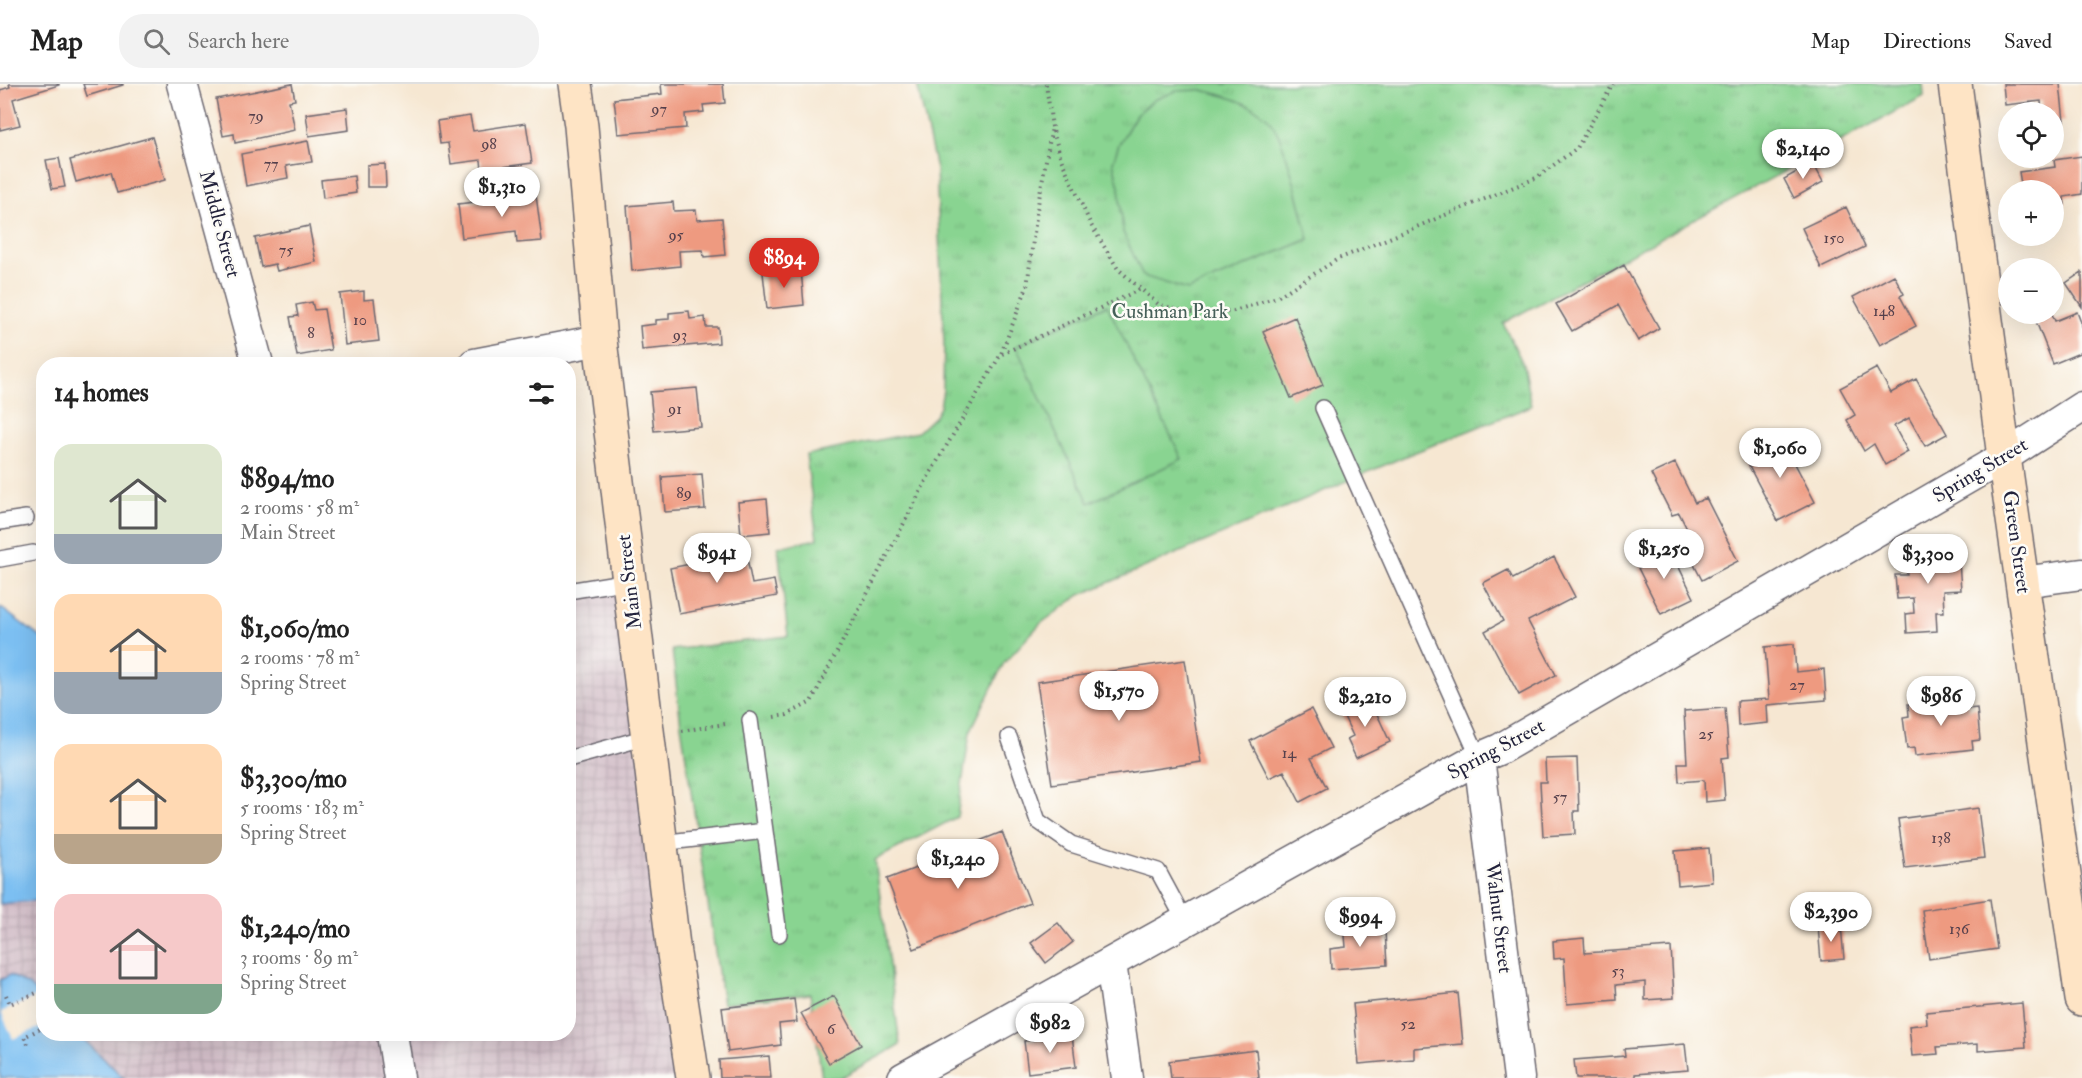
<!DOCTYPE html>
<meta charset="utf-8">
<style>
body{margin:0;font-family:"IM FELL Double Pica",serif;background:#f2f2f2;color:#222;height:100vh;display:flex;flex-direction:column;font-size:22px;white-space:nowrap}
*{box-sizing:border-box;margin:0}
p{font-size:20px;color:#767676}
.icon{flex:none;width:33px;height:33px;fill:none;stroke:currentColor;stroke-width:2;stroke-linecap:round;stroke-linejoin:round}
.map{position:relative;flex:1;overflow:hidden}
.panel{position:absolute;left:36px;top:273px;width:540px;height:684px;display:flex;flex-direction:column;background:#fff;border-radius:24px;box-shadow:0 6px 24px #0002}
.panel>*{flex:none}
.tools{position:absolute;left:1998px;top:18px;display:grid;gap:12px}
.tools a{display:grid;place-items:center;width:66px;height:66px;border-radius:50%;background:#fff;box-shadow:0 6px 24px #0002;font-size:30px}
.price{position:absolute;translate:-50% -51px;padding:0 14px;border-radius:21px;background:#fff;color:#222;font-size:20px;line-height:39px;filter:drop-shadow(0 2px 3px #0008)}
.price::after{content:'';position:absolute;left:50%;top:36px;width:18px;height:14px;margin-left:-9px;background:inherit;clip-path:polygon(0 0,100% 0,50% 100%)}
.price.current{background:#d93025;color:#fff}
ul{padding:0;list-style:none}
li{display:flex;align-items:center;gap:18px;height:150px;padding:0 18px}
li span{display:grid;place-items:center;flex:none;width:168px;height:120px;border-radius:18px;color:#555}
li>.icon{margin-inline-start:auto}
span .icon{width:72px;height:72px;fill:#fffc;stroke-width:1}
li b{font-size:26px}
h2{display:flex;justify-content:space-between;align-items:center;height:72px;padding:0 18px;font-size:26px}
header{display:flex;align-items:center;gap:36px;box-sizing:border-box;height:84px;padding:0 30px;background:#fff;border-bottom:2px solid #e0e0e0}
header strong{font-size:28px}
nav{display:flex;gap:33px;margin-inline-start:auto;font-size:21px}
.search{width:420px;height:54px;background:#f2f2f2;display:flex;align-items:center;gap:15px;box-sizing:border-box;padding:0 21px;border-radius:24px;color:#767676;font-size:22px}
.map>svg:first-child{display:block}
.industrial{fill:url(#industrial-grid)}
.grass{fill:url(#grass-tufts);stroke:#567b66;stroke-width:1.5}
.pitch{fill:#89d491;stroke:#567b66;stroke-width:1.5}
.water{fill:#7bbff2;stroke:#4e7096;stroke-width:1.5}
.pier{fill:#f6e7d2}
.building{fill:#ee9a80}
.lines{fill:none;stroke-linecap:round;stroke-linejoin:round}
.service-casing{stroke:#6c6770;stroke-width:18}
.minor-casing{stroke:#6c6770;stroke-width:33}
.secondary-casing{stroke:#6c6770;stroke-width:36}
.path{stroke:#6c6770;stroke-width:4;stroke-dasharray:1.5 4.5;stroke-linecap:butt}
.service{stroke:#fff;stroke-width:15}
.minor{stroke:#fff;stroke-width:30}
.secondary{stroke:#fee4c5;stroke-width:33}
.labels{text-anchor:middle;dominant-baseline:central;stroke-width:5;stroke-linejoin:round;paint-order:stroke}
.number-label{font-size:16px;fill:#55404c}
.street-label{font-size:20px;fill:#22223b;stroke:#fdfcf7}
.park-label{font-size:20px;fill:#466059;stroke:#fdfcf7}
</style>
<header>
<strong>Map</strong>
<div class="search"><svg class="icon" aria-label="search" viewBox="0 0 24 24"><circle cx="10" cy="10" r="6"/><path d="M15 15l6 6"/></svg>Search here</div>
<nav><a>Map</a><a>Directions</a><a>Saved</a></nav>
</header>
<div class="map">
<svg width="2082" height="994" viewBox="0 0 2082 994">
<defs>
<pattern id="industrial-grid" width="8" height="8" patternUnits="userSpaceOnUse" patternTransform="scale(1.5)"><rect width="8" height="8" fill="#d2bdc8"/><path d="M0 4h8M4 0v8" fill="none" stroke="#b4a2ad"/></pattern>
<pattern id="grass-tufts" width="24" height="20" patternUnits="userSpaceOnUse" patternTransform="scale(1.5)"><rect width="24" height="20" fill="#89d491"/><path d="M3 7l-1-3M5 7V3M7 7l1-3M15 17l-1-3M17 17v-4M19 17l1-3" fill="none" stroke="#76b67e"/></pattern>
</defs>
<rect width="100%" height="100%" fill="#fdfcf7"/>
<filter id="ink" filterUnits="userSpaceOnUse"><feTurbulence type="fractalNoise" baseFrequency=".0167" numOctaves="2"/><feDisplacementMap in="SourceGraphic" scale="12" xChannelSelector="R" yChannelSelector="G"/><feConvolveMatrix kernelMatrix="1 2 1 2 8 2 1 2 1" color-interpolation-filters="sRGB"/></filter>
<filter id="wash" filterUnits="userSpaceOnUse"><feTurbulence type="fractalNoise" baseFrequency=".008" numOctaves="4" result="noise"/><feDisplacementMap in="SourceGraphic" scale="24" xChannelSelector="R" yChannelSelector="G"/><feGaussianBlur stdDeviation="1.35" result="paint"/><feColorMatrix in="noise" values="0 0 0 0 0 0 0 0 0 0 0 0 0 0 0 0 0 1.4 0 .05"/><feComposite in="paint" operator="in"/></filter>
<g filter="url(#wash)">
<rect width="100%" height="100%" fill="#f6e7d2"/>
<path class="industrial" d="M629 497 694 994H125L78 950H568L569 507Z
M43 815V916L10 891 0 896V820Z"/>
<path class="grass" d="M917 0H1923L1924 12 1503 239 1523 280 1531 322 1408 371 1080 511 1040 540 1004 579 970 648 957 733 875 776 900 961 840 994H822L810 910 723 920 681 641 672 566 788 552 778 463 817 455 806 371 918 348 935 332 940 323 943 306 944 259 936 85Z"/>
<path class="pitch" d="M1202 6C1225 12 1246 17 1266 32 1285 48 1301 128 1309 155L1188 206 1143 192 1123 148 1119 103 1113 78 1119 60 1136 31 1154 16 1176 7Z
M1107 221 1182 375 1089 419 1016 262Z"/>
<path class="water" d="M0 523 44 556 43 816 0 820Z
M10 891 30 902 43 916 44 950H78L124 994H0V896Z"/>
<path class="pier" d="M42 910 43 942 13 955 1 928Z"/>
<g id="blocks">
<path class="building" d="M9 0H59V1L13 15 20 41 0 46V6L10 3Z
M83 0H123V1L87 12Z
M292 0 295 16 289 17 295 46 235 59 234 50 223 52 216 15Z
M661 0H723L725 19 703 21 704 28 685 30 686 44 618 50 614 15 662 10Z
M2003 0H2060L2064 37 2054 38V28H2042L2041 17 2005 21Z
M347 24 349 46 309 52 306 30Z
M470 32 473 47 526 39 532 79 482 86 481 76 451 80 448 59 440 60 437 37Z
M152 53 165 96 117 109 111 88 76 98 70 76Z
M308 57 312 78 286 82 288 94 246 102 241 70Z
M2082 72V110L2064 113 2065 121 2054 123V106H2022L2019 88 2055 83 2054 76Z
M59 74 65 103 52 105 46 76Z
M1813 79 1823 98 1794 114 1784 95Z
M385 80 386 103H367V81Z
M354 92 356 109 323 114 321 96Z
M536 111 542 157 517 159 516 147 462 154 458 120Z
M673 118 674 127 696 126 697 136 722 134 725 171 704 173 703 166 679 167 680 182 632 187 627 122Z
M1846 123 1865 163 1821 184 1802 144Z
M309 142 316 178 277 187 275 180 261 183 255 154Z
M1624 181 1659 244 1638 257 1618 221 1572 247 1556 220Z
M801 185 804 221 767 225 763 189Z
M2082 188V223L2066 199Z
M1894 191 1904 210 1900 212 1916 242 1880 261 1853 213Z
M364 207V216L374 215 379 257 345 261 340 210Z
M312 218 314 226 324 225 331 266 297 272 290 233 298 232 296 221Z
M689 227 690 235 705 233 706 243H718L719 259 642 266 640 242 656 240V236L669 235V229Z
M2077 228 2082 241V268L2053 280 2033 230H2052L2055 237Z
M1295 233 1323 301 1291 314 1263 247Z
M1877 284 1891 309 1916 295 1947 350 1925 362 1909 334 1894 342 1908 368 1885 381 1874 360 1864 367 1847 336 1855 331 1840 304Z
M697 304 701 343 654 347 650 308Z
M1781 353 1815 418 1778 437 1744 373Z
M1675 379 1695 419 1706 414 1738 477 1702 496 1687 467 1696 463 1679 429 1672 431 1651 390Z
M702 390 705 425 665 428 662 393Z
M767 415 770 448 741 451 738 418Z
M1649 462 1655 473 1670 465 1694 514 1661 530 1638 484 1644 481 1637 468Z
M1958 463 1961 506 1943 507 1944 528H1936L1937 547 1907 549 1906 530 1914 529 1913 514 1897 515 1895 491H1907L1905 467Z
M746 469 752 500 774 496 777 512 679 530 670 484Z
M1554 473 1575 513 1528 537 1556 591 1519 611 1485 547 1503 537 1483 499 1508 486 1513 495Z
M1794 560 1796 588 1824 585 1826 616 1767 621 1768 639 1738 642 1737 617 1769 615 1765 563Z
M1185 576 1201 678 1052 700 1037 598Z
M1369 613 1390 658 1356 674 1347 655 1353 652 1341 626Z
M1966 613 1968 625 1977 624 1980 656 1972 657 1973 665 1915 672 1914 664 1907 665 1903 633 1909 632 1908 620Z
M1725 624 1729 673 1722 674 1725 716 1705 718 1704 696 1679 698 1678 679H1687L1684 627Z
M1311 625 1331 664 1311 674 1327 704 1300 718 1284 687 1269 694 1250 657Z
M1577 674 1579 727H1574L1575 750 1543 752 1540 698H1546L1545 675Z
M1978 724 1984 774 1905 784 1898 735Z
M1002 748 1030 819 914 865 887 795 932 778 928 767 946 760 949 769Z
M1709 764 1712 798 1678 801 1675 767Z
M1990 815 1997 865 1929 875 1922 826Z
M1367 838 1368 848 1385 847 1387 881 1331 885 1330 865 1346 863 1344 840Z
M1058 839 1073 858 1046 879 1031 859Z
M1841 841 1844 875 1821 877 1818 843Z
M1584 854 1585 869 1671 863 1674 914 1645 916V898L1616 901 1617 916 1567 920 1564 874 1554 875 1553 857Z
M1458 909 1463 960 1414 964V975L1359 980 1353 920Z
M834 912 861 961 829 979 801 929Z
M794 915 797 938 779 940 781 961 728 968 722 924Z
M2022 919 2026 963 1978 967V960L1937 963 1938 970 1912 972 1909 942 1927 940 1926 928Z
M1072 951 1076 983 1028 989 1024 957Z
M1685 960 1688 986 1635 990V994H1576L1574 976 1625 972 1624 965Z
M1256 966 1259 994H1171L1169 977Z
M769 972 771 994H720L719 976Z"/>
</g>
</g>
<g filter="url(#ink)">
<use href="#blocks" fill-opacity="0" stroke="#6c6770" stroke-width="1.5"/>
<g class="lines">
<defs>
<path id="service" d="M1323 324 1479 674
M0 438 26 434
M0 475 33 469
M568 507 629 497
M1009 653 1038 737 1071 760 1158 787 1185 837
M568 675 647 653
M765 747 779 850
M660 759 765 747 750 636"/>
<path id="minor" d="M182 0 258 280
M474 280 600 256
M2023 498 2082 490
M1479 674 1519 994
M1111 879 1127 994
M392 950 399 994
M903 994 1479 674 1500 665 2004 373 2082 323"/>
<path id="secondary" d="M575 0 581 42 600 256 629 497 674 870 693 994
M1955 0 2004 373 2082 915"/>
</defs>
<use href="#service" class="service-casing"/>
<use href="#minor" class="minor-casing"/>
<use href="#secondary" class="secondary-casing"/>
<path class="path" d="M1046 0 1052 43 1061 75 1091 141 1118 185 1158 220 1189 229 1234 227 1277 213 1338 175 1536 94 1577 64 1613 0
M1002 270 1141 205
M774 633 787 631 811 618 928 393 1001 270 1027 203 1037 126 1052 43
M682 647 725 640
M6 911 10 920 44 906
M28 960 24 953 44 943"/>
<use href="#service" class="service"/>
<use href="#minor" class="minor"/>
<use href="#secondary" class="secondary"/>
</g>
</g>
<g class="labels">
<g class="number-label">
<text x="659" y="25">97</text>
<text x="256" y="32">79</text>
<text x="489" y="60">98</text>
<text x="271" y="80">77</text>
<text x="676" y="151">95</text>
<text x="1834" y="154">150</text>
<text x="286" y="166">75</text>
<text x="1884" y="227">148</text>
<text x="360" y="236">10</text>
<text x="311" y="249">8</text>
<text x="680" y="251">93</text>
<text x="675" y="325">91</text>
<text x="684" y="409">89</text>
<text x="1797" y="601">27</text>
<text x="1706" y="650">25</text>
<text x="1289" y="669">14</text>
<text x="1560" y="713">57</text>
<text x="1941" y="754">138</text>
<text x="1959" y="845">136</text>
<text x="1618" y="887">53</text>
<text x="1408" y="940">52</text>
<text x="831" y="945">6</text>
</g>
<g class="street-label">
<text transform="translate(220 140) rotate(75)">Middle Street</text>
<text transform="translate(1980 386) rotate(-31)">Spring Street</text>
<text transform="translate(2017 458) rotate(82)">Green Street</text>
<text transform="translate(629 498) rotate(-97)">Main Street</text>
<text transform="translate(1496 665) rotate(-28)">Spring Street</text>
<text transform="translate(1499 834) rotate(83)">Walnut Street</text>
</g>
<g class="park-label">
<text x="1170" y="227">Cushman Park</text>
</g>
</g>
</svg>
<div class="tools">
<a><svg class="icon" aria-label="locate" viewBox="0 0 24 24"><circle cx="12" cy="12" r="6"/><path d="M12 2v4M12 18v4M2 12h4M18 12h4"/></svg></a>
<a>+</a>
<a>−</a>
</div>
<b class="price" style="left:1803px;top:96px">$2,140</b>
<b class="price" style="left:502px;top:134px">$1,310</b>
<b class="price current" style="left:784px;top:205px">$894</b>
<b class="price" style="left:1780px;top:395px">$1,060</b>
<b class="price" style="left:1664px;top:496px">$1,250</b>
<b class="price" style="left:717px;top:500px">$941</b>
<b class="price" style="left:1928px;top:501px">$3,300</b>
<b class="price" style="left:1119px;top:638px">$1,570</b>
<b class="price" style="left:1941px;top:643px">$986</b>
<b class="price" style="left:1365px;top:644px">$2,210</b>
<b class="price" style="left:958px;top:806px">$1,240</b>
<b class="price" style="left:1831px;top:859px">$2,390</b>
<b class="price" style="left:1360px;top:864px">$994</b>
<b class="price" style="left:1050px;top:970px">$982</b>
<section class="panel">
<h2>14 homes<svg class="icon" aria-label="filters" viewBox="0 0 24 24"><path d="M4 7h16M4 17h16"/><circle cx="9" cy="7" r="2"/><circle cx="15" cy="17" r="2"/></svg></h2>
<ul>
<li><span style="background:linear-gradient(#dfe7d0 75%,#9aa5b1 0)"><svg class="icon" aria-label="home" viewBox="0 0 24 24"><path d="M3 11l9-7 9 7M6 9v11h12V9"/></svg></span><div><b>$894/mo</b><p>2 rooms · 58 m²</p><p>Main Street</p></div></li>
<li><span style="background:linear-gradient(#ffd9b3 65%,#9aa5b1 0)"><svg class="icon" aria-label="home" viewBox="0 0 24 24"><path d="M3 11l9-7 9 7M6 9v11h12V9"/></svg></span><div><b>$1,060/mo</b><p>2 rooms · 78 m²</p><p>Spring Street</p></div></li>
<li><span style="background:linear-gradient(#ffd9b3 75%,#b9a48a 0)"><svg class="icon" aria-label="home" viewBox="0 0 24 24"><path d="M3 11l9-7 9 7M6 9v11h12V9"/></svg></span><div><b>$3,300/mo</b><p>5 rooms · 183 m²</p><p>Spring Street</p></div></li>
<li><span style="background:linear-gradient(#f6c9c9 75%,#7fa58c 0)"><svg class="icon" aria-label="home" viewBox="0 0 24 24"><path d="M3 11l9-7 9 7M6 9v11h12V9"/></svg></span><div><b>$1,240/mo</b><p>3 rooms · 89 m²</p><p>Spring Street</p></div></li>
</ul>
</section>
</div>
